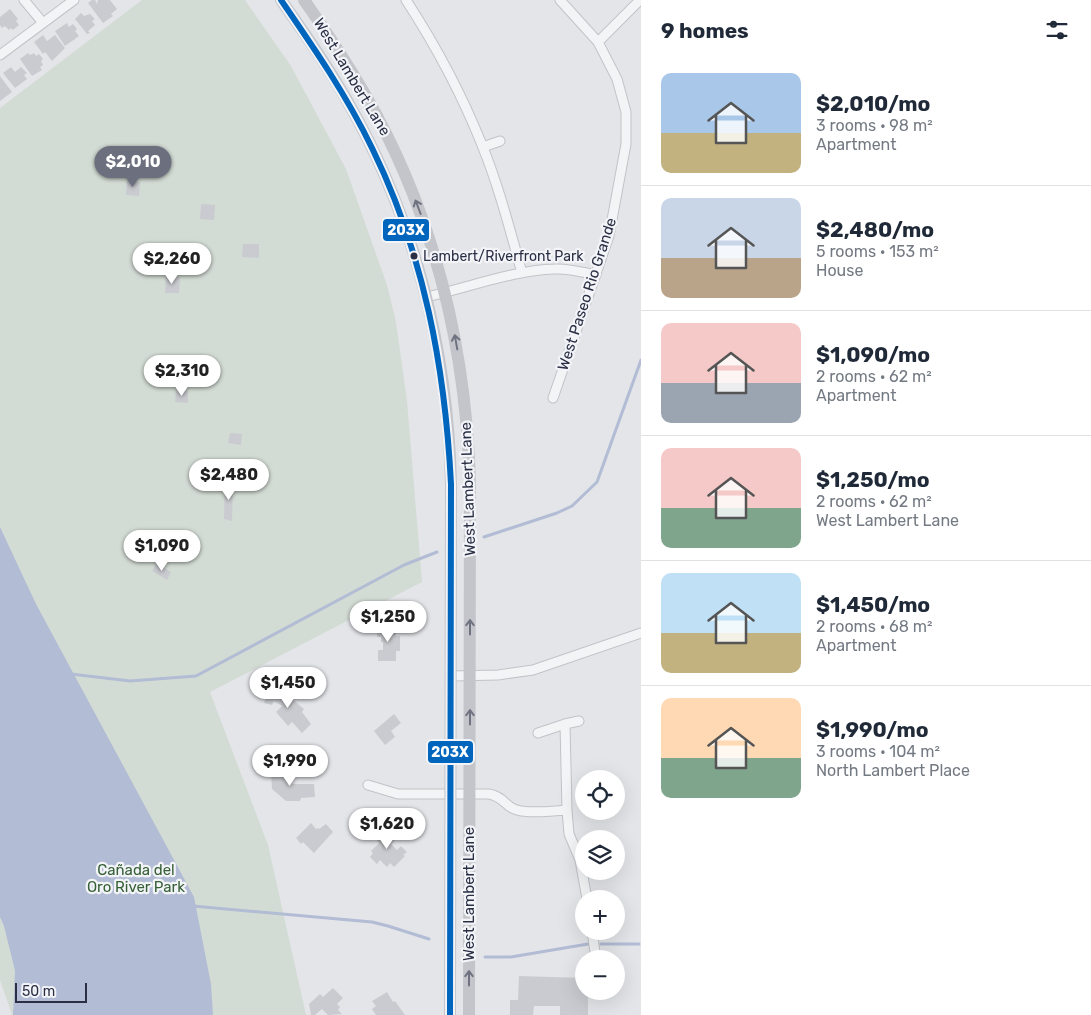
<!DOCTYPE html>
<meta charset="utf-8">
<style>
body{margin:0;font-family:Rubik,sans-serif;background:#f6f6f7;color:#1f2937;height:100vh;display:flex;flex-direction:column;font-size:19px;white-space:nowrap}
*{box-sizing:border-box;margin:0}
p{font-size:16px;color:#747a83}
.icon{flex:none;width:28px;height:28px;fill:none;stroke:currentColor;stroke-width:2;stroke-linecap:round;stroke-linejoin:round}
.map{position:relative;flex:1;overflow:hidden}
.panel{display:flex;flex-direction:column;background:#fff;width:450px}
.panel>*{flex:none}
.tools{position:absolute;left:575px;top:770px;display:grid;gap:10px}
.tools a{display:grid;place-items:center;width:50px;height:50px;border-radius:50%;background:#fff;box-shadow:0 5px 20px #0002;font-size:25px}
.scale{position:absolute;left:15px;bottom:12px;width:72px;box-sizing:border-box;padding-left:5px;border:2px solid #2a2f44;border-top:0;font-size:14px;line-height:18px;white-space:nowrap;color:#2a2f44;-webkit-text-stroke:4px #f2f4f8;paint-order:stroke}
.price{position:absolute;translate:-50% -42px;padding:0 11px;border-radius:18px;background:#fff;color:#222;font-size:16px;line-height:32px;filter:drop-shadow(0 1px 2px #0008)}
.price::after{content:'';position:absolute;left:50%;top:30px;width:15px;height:11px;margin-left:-8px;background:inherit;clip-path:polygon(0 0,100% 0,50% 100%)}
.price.selected{background:#6b6f7e;color:#fff}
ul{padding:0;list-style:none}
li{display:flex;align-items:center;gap:15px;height:125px;padding:0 20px}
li+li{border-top:1px solid #e0e1e3}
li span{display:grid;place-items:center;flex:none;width:140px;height:100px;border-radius:10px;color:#555}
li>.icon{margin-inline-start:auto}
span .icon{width:60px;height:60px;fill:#fffc;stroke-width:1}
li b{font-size:21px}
h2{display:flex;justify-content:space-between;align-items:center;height:60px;padding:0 20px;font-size:21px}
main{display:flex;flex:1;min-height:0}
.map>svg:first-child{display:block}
.park{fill:#d3dcd4}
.water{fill:#b2bcd4}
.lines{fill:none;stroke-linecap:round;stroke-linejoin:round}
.stream{stroke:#b2bcd4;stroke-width:3}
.building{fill:#cacbd0}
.minor-casing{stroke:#c2c3c7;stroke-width:11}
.minor{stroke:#f3f4f6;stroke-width:9}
.secondary{stroke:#c4c5ca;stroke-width:12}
.bus-1-casing{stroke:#f2f4f8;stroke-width:10}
.bus-1{stroke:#0065bd;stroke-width:6}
.oneway{stroke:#6f7280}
.bus-dot{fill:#2a2f44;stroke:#f2f4f8;stroke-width:2}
.labels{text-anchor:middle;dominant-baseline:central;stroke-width:4.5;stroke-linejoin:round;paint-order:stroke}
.bus-label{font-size:14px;fill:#2a2f44;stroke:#f2f4f8;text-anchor:start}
.street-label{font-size:15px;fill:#2a2f44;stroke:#f2f4f8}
.park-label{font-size:15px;fill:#376037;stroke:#f2f4f8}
.line-badge{stroke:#f2f4f8;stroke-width:2}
.badge-label{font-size:14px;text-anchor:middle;font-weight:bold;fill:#fff}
</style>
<main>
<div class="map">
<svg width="641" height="1015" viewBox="0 0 641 1015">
<rect width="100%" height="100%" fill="#e4e5e9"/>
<path class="park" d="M142 0H245L291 66 346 169 387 285 396 322 407 401 422 582 210 692 268 845 306 1015H12L0 980V108Z"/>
<path class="water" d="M0 527 36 604 194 897 211 984 213 1015H13L15 971 4 926 0 917Z"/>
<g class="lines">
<path class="stream" d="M484 537 557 513 572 506 597 482 641 360
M71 674 130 681 196 676 404 565 437 552
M193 906 372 922 388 926 429 939
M601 944H639
M485 957H511L588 944"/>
</g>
<path class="building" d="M92 0H95L97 4 98 0H110L117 9 111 14 113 16 103 23 88 3Z
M10 9 18 19 16 21 19 25 13 30 11 28 9 30 5 26 2 28 0 25V17Z
M81 13 84 16 90 14 95 19 92 21 95 25 88 31 90 33 87 34 75 19Z
M67 23 69 27 73 24 77 29 75 31 79 36 65 46 55 31Z
M43 35 47 41 55 35 65 48 52 61 45 52 43 54 34 42Z
M28 53 30 55 34 53 36 56 39 54 43 59 41 61 43 65 40 67 42 70 32 76 20 59Z
M11 67 15 72 21 67 27 73 24 75 27 79 15 88 3 73Z
M0 76 12 92 0 101Z
M127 181 140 182 139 196 126 195Z
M201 204 215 205 214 220 200 219Z
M243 244H259V258L242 257Z
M166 277H180L179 293H165Z
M176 390 188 391V403L175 402Z
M230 433 242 434 241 445 228 443Z
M225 482 233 483 232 521 224 519Z
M156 564 171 572 167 580 152 571Z
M377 624 388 625V627H396V636H400V651H396V661H378V650H383V642H381V637H377Z
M279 688 293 697 292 699 304 709 302 712 311 724 302 733 292 722 288 726 276 712 282 706 274 701 272 705 264 703 269 689 277 691Z
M394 714 401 723 391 731 395 737 385 745 374 731Z
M288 770 289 781 293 784H314L315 797 301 798 300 801H286L272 789 271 772Z
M311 823 316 829 318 828 319 829 326 824 333 832 314 853 303 842 301 844 296 838Z
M386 827 391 832 389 834 395 840 391 844 397 850 401 846 407 852 403 855 405 856 394 867 390 863 387 867 380 860 377 864 370 857 373 853 371 851 379 843 375 838Z
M519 976 584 978V991H588V1015H560V1006H534L533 1015H510V1000H518Z
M333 988 343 998 337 1004 340 1007 338 1010 342 1014 328 1015 322 1009 315 1015H311L309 1004 320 994 323 997Z
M387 992 393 1002 395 1001 405 1015H376L372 1009 376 1006 372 1001Z"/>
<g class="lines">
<defs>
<path id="minor" d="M24 0 43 23
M406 0C436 46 462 95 482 145 499 187 510 230 522 273
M598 42 640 0
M0 55 74 0
M483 147 500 141
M427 297C466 288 515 270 554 269 568 268 582 272 596 275
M553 398 609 236 626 144V112L617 79 598 42 560 0
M451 676 498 675 533 670 641 633
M538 733 565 724
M368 785 398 794H489C505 797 505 807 517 810 530 814 553 811 567 810L565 724 579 721
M567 810 569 834 580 860 587 899
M592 931 596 959"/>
</defs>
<use href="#minor" class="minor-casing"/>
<use href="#minor" class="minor"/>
<path class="secondary" d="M281 0C305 34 329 68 349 104 415 220 448 351 451 484L450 1015
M304 0C326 31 347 63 366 96 434 215 466 347 470 483L469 1015"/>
<defs>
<path id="bus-1" d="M281 0C314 48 347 96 372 148 424 254 445 367 451 484L450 1015"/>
</defs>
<use href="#bus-1" class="bus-1-casing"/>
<use href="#bus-1" class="bus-1"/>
</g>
<defs><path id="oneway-shaft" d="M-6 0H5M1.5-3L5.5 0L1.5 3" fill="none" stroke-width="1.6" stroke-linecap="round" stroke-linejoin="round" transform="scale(1.25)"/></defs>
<g class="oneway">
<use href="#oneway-shaft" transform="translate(418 207) rotate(-111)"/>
<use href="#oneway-shaft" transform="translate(456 342) rotate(-100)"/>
<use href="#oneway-shaft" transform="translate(470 627) rotate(-90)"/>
<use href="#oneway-shaft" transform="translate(470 717) rotate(-90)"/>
<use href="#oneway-shaft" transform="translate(469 978) rotate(-90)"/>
</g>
<circle class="bus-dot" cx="414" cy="256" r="4.5"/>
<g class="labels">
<g class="bus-label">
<text x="423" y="256">Lambert/Riverfront Park</text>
</g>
<g class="street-label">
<text transform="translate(352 77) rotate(59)">West Lambert Lane</text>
<text transform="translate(587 294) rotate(-72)">West Paseo Rio Grande</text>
<text transform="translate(468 489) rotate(-92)">West Lambert Lane</text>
<text transform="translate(469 894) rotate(-90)">West Lambert Lane</text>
</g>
<g class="park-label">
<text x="136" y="870">Cañada del<tspan x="136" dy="17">Oro River Park</tspan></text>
</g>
</g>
<g class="line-badge">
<rect x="382" y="218" width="48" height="24" rx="5" fill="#0065bd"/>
<rect x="427" y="740" width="47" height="24" rx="5" fill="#0065bd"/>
</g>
<g class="badge-label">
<text x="406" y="235">203X</text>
<text x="450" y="757">203X</text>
</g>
</svg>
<div class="tools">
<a><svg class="icon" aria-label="locate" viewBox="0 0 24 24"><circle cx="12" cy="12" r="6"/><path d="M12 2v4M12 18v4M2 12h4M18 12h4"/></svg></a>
<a><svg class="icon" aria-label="layers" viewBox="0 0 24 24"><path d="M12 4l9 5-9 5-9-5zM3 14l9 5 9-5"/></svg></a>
<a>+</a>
<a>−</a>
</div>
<div class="scale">50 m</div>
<b class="price selected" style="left:133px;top:188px">$2,010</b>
<b class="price" style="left:172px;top:285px">$2,260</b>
<b class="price" style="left:182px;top:397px">$2,310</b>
<b class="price" style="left:229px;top:501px">$2,480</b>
<b class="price" style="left:162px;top:572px">$1,090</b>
<b class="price" style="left:388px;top:643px">$1,250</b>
<b class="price" style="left:288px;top:709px">$1,450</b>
<b class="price" style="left:290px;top:787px">$1,990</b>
<b class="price" style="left:387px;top:850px">$1,620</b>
</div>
<section class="panel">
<h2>9 homes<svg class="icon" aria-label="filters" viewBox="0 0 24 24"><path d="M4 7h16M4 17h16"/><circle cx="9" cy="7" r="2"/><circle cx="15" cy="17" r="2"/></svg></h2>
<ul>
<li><span style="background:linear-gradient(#a9c7e8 60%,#c2b280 0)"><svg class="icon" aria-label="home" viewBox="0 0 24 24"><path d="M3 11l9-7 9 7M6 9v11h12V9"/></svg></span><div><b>$2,010/mo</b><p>3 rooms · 98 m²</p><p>Apartment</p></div></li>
<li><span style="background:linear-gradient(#c9d6e8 60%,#b9a48a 0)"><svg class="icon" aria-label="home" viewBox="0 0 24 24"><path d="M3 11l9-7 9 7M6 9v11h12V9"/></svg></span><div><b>$2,480/mo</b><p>5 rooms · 153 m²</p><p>House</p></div></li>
<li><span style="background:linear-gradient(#f6c9c9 60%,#9aa5b1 0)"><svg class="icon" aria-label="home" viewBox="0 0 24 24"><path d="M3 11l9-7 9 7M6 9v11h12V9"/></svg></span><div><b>$1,090/mo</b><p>2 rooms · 62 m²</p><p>Apartment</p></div></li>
<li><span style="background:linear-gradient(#f6c9c9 60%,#7fa58c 0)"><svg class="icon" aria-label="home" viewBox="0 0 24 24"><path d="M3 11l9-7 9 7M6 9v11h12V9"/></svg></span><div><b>$1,250/mo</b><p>2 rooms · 62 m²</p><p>West Lambert Lane</p></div></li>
<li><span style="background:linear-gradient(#bfe0f5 60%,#c2b280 0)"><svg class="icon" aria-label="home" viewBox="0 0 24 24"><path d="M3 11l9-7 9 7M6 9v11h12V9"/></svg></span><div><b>$1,450/mo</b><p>2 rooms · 68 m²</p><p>Apartment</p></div></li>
<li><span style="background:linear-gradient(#ffd9b3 60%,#7fa58c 0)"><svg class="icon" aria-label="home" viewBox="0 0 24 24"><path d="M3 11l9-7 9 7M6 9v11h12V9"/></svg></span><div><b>$1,990/mo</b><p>3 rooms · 104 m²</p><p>North Lambert Place</p></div></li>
</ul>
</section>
</main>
